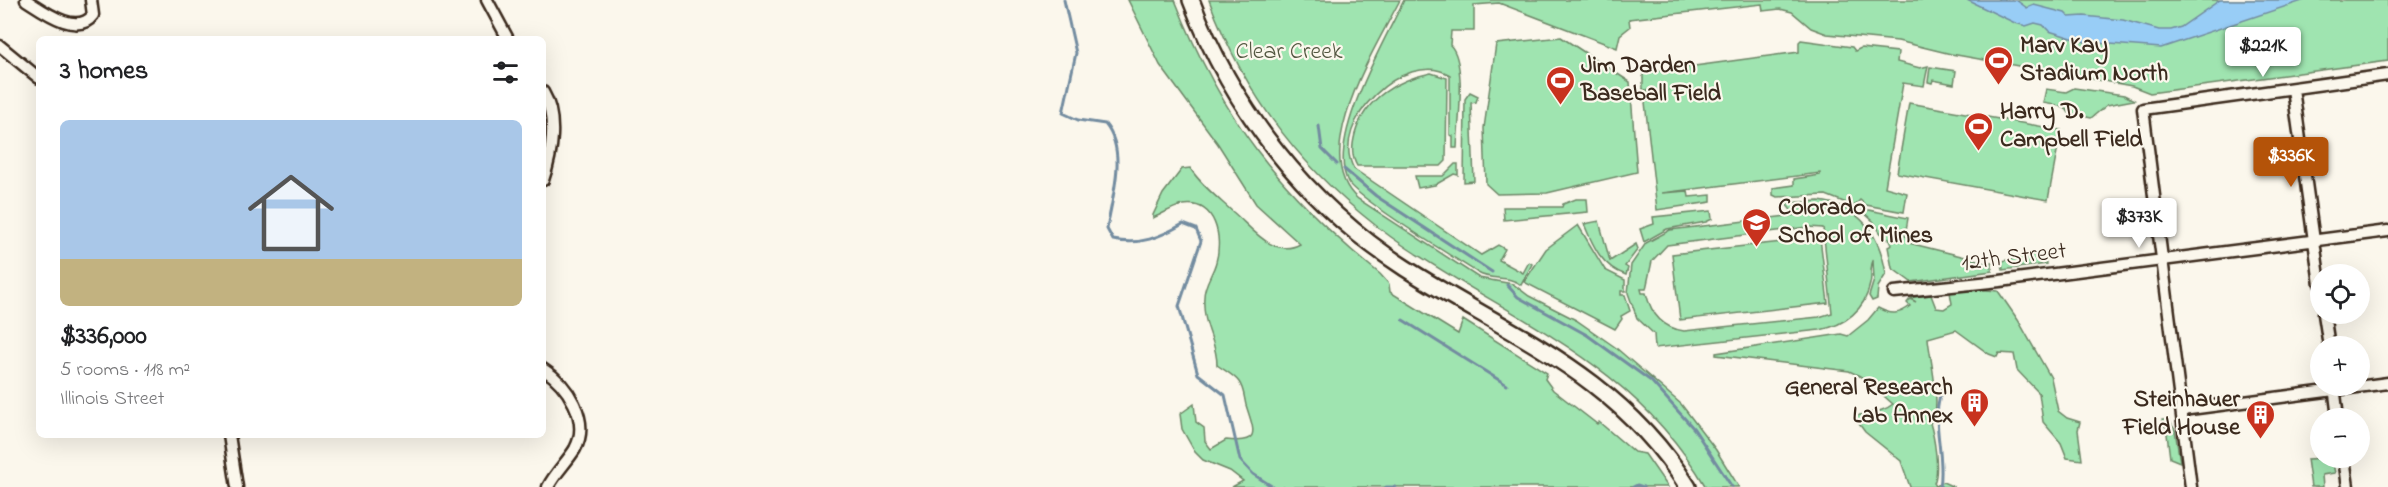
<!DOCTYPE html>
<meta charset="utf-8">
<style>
body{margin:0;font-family:"Indie Flower",sans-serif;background:#f2f2f2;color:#202124;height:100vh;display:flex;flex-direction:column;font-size:22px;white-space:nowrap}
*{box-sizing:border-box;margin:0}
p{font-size:20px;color:#757577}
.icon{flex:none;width:33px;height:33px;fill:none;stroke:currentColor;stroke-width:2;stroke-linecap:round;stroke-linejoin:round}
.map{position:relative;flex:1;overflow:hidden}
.side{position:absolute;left:36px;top:36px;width:510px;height:402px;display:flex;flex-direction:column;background:#fff;border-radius:9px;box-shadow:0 6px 24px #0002}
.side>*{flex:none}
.tools{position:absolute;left:2310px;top:264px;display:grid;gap:12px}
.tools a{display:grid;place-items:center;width:60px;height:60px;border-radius:50%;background:#fff;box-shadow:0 6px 24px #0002;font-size:30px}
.price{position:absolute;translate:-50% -51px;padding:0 14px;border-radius:6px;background:#fff;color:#222;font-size:20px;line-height:39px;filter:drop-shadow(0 2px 3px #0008)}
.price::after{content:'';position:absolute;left:50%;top:36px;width:18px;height:14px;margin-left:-9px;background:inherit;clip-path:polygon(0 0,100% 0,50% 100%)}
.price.selected{background:#b45309;color:#fff}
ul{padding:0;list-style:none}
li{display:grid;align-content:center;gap:12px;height:318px;padding:0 24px}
li span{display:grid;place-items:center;height:186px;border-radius:9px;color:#555}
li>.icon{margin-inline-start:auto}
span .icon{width:108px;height:108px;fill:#fffc;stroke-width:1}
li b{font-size:26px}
h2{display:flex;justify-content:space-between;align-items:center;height:72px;padding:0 24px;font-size:26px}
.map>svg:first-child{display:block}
.green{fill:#9fe4b0;stroke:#6d8767;stroke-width:1.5;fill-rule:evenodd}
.water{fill:#98cdf6;stroke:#738ca0;stroke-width:1.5}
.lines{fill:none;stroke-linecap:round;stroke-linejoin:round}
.stream{stroke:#738ca0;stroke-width:3}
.minor-casing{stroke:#3b2a1e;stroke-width:15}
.highway-casing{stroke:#3b2a1e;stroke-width:20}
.minor{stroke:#fbf7ec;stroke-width:10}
.highway{stroke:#fbf7ec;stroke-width:15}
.labels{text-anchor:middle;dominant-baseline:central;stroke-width:4.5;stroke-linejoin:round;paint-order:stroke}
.poi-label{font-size:24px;font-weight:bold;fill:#3b2a1e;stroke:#fbf7ec;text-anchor:start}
.park-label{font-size:24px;fill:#545842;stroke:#fbf7ec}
.street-label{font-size:24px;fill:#3b2a1e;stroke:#fbf7ec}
</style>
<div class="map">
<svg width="2388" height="487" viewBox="0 0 2388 487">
<rect width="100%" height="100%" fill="#fbf7ec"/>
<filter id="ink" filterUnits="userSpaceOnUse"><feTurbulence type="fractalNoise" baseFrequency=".0167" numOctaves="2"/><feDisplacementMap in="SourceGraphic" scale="12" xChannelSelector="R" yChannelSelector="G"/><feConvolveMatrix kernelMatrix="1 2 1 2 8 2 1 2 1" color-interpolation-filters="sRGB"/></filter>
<g filter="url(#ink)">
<path class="green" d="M1128 0H1175C1222 119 1280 193 1380 274L1389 284 1390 292 1458 334 1463 320 1547 373 1545 379 1553 390 1597 424 1599 422 1634 452 1645 454 1668 487H1232L1243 481 1230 471 1203 460 1195 452 1182 429 1180 414 1194 404 1196 422 1204 428 1205 441 1211 449 1226 440C1262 444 1254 431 1246 405 1244 397 1244 389 1239 382 1234 375 1224 370 1217 365 1217 340 1202 327 1204 297 1204 284 1213 274 1216 262 1223 238 1216 200 1183 205 1173 207 1162 214 1153 218V215L1163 194 1182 169 1190 168C1201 185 1218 198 1233 212 1251 227 1273 259 1300 244L1256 204 1218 144 1160 65Z
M1209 0H1400C1376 47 1307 155 1358 199L1479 278 1513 284 1529 296 1576 320 1615 347 1681 404 1716 450 1739 487H1706C1630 357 1507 319 1391 237 1306 175 1246 99 1209 0Z
M1404 0H2388V61L2150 93 2132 86 1951 54 1898 41 1827 34 1811 28 1792 12 1780 9 1763 11 1762 4 1629 19 1630 27 1620 35 1617 48 1499 3 1474 5V31H1451L1450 45C1467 61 1458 124 1457 148H1453V136L1450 135V75C1405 48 1328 123 1354 169L1481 255 1498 245 1505 249 1499 260 1523 273 1529 262 1532 264 1521 285C1509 275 1491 281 1478 273 1458 260 1355 197 1348 182 1326 140 1385 40 1404 0Z
M1561 37 1630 82 1637 172 1547 193 1497 194 1486 184 1484 128 1496 44Z
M1801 40 1852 47 1855 51 1861 48 1898 52 1897 62 1920 68 1928 66 1924 86 1903 83 1885 187 1907 193 1904 212 1866 205 1860 200 1854 206 1826 195 1777 197 1773 195V188L1794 185V179L1820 175V173L1662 193 1688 191 1689 197 1711 195V202L1657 210 1644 93 1648 92V90H1643V73L1799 52V42Z
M1930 67 1956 71 1954 84 1933 80 1932 83 1928 82Z
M1431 73 1447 78 1446 161 1441 166H1357C1351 155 1352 146 1355 134 1365 98 1397 80 1431 73Z
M2074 88 2124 95 2134 100 2107 105 2091 118 2069 113 2065 107 2043 103 2046 89 2066 92Z
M1470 92 1478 96 1476 102 1471 103 1474 181 1464 182 1465 99Z
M1909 103 2061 130 2048 200 1897 173Z
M1455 164H1458V175L1454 174 1435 185 1418 188 1415 176H1443Z
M1576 199H1587L1588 212 1504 220 1503 207H1562L1563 204Z
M1819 201C1861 206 1880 236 1886 274L1878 287 1877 299 1872 301 1869 296 1874 280 1873 261C1870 266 1872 277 1870 284 1865 310 1845 325 1820 330L1655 348 1654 334 1637 318 1628 293 1631 265 1646 243 1670 230 1795 215 1785 203ZM1808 227 1823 228 1832 313 1819 317 1684 331C1662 328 1651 314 1646 293H1642L1641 289H1646L1652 261 1667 245Z
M1864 209 1908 218 1905 236 1911 238 1909 243 1977 260 1978 263 1992 262V271L1911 282 1892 268 1888 247 1892 245 1889 238 1885 240 1873 221 1862 211Z
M1711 211 1712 219 1706 222 1667 229 1644 242 1640 229 1654 224 1653 217Z
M1599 221 1610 261 1636 244 1638 249 1625 266 1628 268 1626 275C1602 267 1593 246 1584 224Z
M1578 225 1605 270 1625 280V291H1621V295H1625L1630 311 1621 316 1622 319 1615 329 1524 282 1546 249Z
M1820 238 1828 303 1680 320 1672 254Z
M2044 252 2046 264 2003 270 2002 261Z
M1975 289 1998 291 2018 320 2051 378 2058 411 2067 418 2080 422 2078 430 2082 460 2067 458 2061 443 2043 422 2039 393 2017 370 2014 354 1999 353 1997 357 1989 354 1956 330 1928 338C1929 355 1944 413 1930 423 1934 436 1940 470 1934 483L1936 486 1943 482 1954 487H1910L1901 461 1865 432 1854 417C1868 411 1881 414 1893 404 1877 391 1870 379 1849 371L1716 355V353L1841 334 1848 336 1868 320 1878 308C1891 315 1899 315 1910 306L1907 303 1910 299 1916 302 1911 299 1913 297 1931 295 1936 308 1944 309 1952 304 1950 292Z
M2168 419 2175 430 2180 462 2170 458 2166 426H2164L2162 420Z
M2326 458 2333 464 2335 473 2322 475 2323 487H2311L2307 459Z"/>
<path class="water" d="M1967 0H2016L2027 8 2034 5 2065 13 2069 17 2084 16 2123 20 2159 30H2171L2181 27 2220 0H2305L2161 48 2085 42 2049 31 2043 25 2035 23 2026 26 2015 23Z"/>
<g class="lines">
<path class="stream" d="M1064 0 1076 53 1063 113 1078 120 1105 124C1128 152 1112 196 1107 229L1113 240C1140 246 1160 237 1183 224L1196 229 1201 241 1179 306 1198 374 1225 395 1240 460 1253 474 1273 487
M1930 0H1931
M1319 126 1322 149 1337 164
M1344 169 1376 196 1492 272
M1507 285 1518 297 1587 335 1651 381 1694 429 1732 487
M1403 320 1507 385
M1386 487H1395
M1633 487 1637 485 1643 487
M1940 487C1946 453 1928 418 1944 385"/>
<defs>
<path id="minor" d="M26 0C42 10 77 37 93 15L91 0
M487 0 508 39
M0 46 39 78
M2293 89 2320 284
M543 92C558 117 552 154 543 180
M1894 292 2000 281 2388 231
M2324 314 2329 346
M543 369C567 384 591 420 575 449 567 462 555 473 548 487
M2334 386 2338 418
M2182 410 2388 383
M229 435 237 487
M2344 458 2348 487
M2191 487 2143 109 2388 75"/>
<path id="highway" d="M1191 0C1232 109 1307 205 1405 268 1512 336 1617 374 1688 487"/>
</defs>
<use href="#minor" class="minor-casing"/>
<use href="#highway" class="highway-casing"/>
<use href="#minor" class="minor"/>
<use href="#highway" class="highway"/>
</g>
</g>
<defs>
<symbol id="stadium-pin" viewBox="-11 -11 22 30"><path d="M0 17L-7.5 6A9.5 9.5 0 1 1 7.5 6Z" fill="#c8321e" stroke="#fbf7ec"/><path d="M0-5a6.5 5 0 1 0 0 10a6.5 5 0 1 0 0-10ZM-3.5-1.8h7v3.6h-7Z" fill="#fff"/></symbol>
<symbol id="university-pin" viewBox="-11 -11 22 30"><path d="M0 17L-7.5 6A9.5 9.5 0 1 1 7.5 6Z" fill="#c8321e" stroke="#fbf7ec"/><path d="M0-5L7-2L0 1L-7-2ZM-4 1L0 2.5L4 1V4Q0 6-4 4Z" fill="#fff"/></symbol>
<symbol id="building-pin" viewBox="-11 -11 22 30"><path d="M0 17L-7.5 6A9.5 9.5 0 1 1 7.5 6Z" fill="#c8321e" stroke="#fbf7ec"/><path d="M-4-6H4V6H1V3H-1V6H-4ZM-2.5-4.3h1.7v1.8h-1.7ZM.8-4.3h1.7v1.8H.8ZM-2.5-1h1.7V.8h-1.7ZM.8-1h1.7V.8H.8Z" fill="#fff"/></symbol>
</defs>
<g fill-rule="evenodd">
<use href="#stadium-pin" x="1982" y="44" width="33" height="45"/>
<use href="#stadium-pin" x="1544" y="64" width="33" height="45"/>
<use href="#stadium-pin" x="1962" y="110" width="33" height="45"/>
<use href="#university-pin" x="1740" y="206" width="33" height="45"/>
<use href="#building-pin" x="1958" y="386" width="33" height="45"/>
<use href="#building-pin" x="2244" y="398" width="33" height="45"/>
</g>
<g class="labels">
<g class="poi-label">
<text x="2020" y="46">Marv Kay<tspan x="2020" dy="28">Stadium North</tspan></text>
<text x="1581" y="66">Jim Darden<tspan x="1581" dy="28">Baseball Field</tspan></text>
<text x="2000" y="112">Harry D.<tspan x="2000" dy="28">Campbell Field</tspan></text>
<text x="1778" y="208">Colorado<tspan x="1778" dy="28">School of Mines</tspan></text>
<text x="1953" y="388" text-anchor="end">General Research<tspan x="1953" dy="28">Lab Annex</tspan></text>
<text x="2240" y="400" text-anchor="end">Steinhauer<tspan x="2240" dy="28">Field House</tspan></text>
</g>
<g class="park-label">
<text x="1289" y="52">Clear Creek</text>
</g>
<g class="street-label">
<text transform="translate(2014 258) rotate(-7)">12th Street</text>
</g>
</g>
</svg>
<div class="tools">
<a><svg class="icon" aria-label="locate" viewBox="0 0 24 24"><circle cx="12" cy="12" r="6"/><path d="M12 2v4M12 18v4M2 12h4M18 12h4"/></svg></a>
<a>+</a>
<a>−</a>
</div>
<b class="price" style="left:2263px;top:78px">$221K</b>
<b class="price selected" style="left:2291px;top:188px">$336K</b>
<b class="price" style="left:2139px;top:249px">$373K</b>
<section class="side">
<h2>3 homes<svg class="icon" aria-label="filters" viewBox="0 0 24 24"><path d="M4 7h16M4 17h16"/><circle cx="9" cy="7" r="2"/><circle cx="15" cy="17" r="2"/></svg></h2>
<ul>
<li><span style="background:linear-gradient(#a9c7e8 75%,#c2b280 0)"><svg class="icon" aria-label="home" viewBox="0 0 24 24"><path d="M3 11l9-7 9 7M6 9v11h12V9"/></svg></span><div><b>$336,000</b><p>5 rooms · 118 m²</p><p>Illinois Street</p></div></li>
</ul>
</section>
</div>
